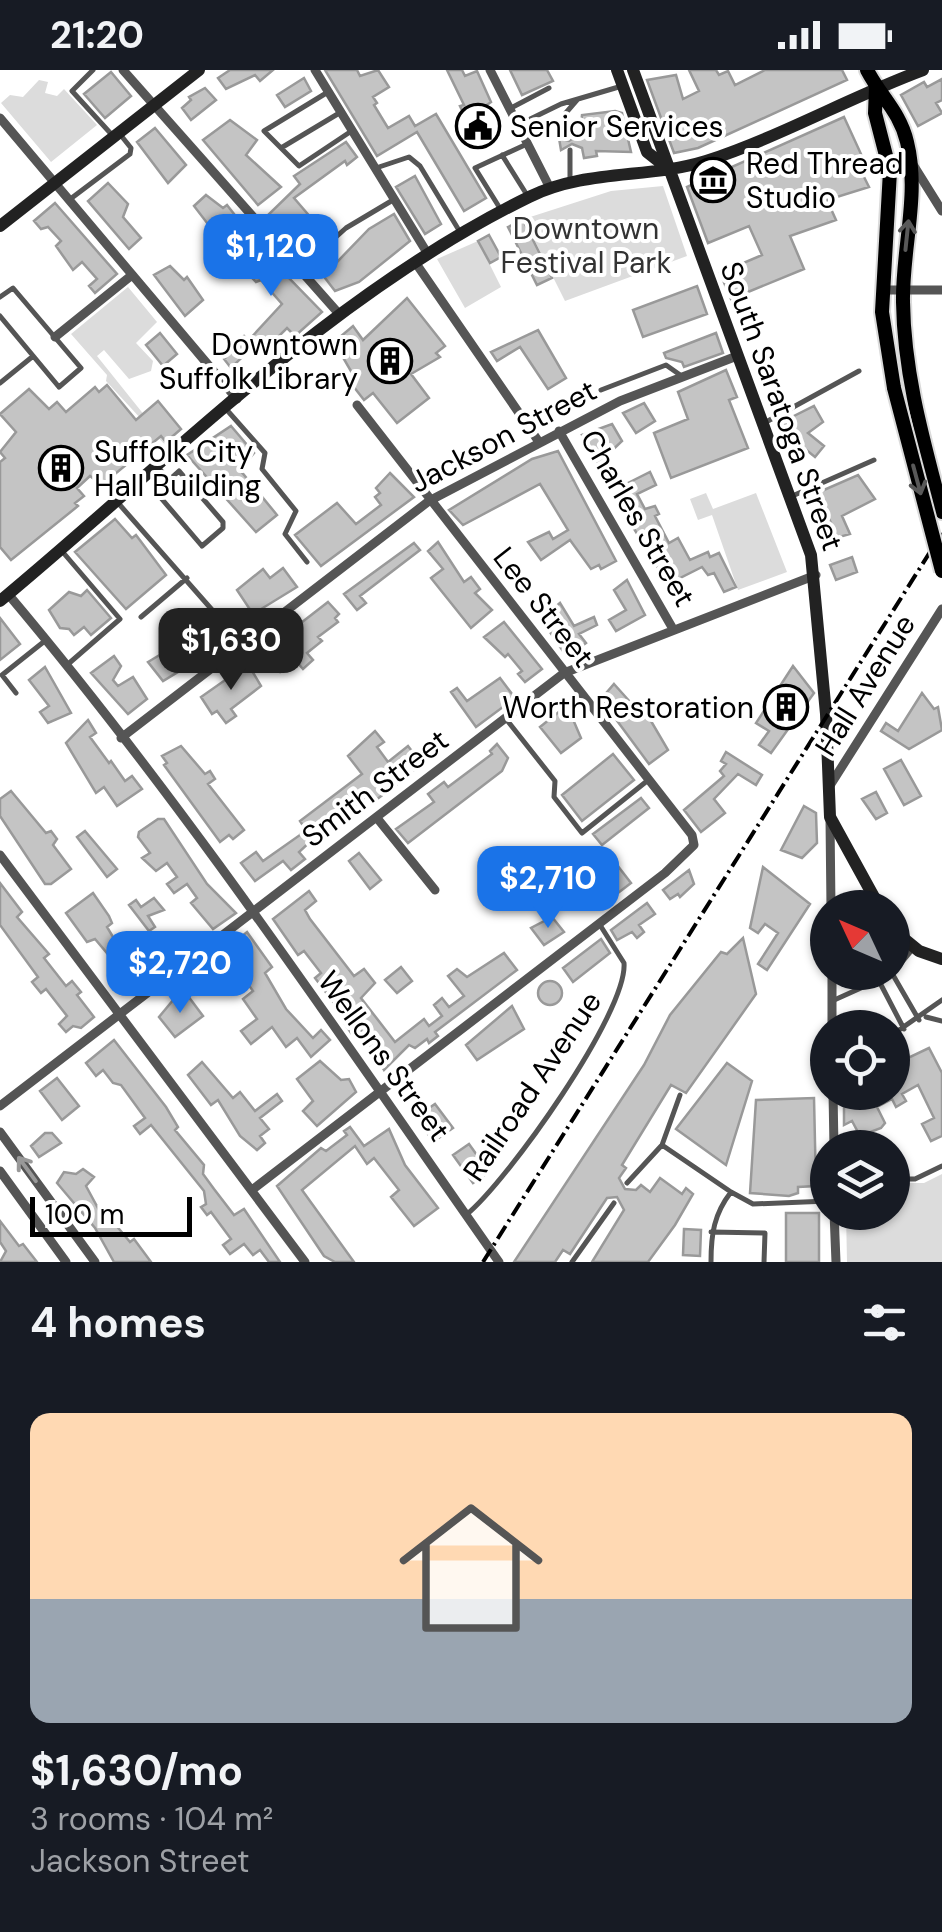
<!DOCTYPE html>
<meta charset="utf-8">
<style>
body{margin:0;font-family:"DM Sans",sans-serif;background:#242831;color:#f1f3f6;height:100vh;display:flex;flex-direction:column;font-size:38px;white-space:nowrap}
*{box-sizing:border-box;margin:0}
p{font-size:32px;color:#9ea1a6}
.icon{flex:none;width:55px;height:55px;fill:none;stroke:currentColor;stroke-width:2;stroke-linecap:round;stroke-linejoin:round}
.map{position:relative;height:1192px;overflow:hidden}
.details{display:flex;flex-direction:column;background:#171b24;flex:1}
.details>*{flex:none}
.needle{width:65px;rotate:314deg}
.buttons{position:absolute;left:810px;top:820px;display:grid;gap:20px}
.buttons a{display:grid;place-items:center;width:100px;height:100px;border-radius:50%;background:#171b24;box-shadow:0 2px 8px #0004;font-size:50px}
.scale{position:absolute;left:30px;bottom:25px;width:162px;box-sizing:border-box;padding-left:10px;border:5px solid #000;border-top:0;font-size:28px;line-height:35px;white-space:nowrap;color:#000;-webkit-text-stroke:8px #fff;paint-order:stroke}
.price{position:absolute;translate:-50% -85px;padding:0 22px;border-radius:20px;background:#1a73e8;color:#fff;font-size:32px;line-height:65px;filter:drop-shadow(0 2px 5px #0008)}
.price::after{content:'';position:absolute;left:50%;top:60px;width:30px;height:22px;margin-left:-15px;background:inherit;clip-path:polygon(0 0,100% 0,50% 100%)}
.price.selected{background:#222;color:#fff}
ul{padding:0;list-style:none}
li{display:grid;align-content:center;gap:20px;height:530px;padding:0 30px}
li span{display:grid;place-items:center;height:310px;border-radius:20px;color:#555}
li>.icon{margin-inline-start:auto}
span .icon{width:180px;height:180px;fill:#fffc;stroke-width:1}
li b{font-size:42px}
h2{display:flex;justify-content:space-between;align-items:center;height:120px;padding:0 30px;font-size:42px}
.status{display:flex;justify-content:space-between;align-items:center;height:70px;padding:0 50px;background:#171b24;direction:ltr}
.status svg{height:28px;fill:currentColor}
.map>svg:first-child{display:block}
.green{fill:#dcdcdc}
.building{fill:#c4c4c4;stroke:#999;stroke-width:2.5}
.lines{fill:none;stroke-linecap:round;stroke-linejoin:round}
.primary-casing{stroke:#dbdbdb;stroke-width:18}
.lane{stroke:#555;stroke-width:5}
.street{stroke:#555;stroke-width:9}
.secondary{stroke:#222;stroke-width:12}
.primary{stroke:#000;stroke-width:14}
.rail{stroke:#000;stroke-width:4;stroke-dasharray:15 5 2.5 5;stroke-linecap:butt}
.primary-bridge-casing{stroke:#dbdbdb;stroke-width:18;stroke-linecap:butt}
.primary-bridge{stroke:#000;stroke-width:14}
.oneway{stroke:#595959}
.oneway2{stroke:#999}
.labels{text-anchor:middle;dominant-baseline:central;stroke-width:8;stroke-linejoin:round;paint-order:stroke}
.poi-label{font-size:30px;fill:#000;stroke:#fff;text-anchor:start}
.park-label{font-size:30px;fill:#333;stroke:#fff}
.street-label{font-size:30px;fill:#000;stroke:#fff}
</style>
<div class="status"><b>21:20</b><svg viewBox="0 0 49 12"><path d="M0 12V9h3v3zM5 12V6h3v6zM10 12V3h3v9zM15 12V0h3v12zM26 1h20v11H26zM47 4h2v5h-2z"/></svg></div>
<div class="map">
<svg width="942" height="1192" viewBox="0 0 942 1192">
<rect width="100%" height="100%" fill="#fff"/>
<path class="green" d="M39 10 48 12 45 23 57 26 64 19 97 55 51 92 1 33 10 25 23 27Z
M663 116 687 186 565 231 524 149 611 121Z
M478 171 501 217 465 238 437 189Z
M128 217 157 252 136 273 153 291 151 301 129 309 104 280 97 286 165 371 173 369 166 376 106 311 107 305 71 264Z
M706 423 713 439 756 423 787 502 738 520 712 445 698 450 690 429Z
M942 1104V1192H847L846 1143 892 1142 893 1113H924Z"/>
<path class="building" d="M230 0H273L260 11 255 5 226 19 218 8Z
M325 0H357L360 6 378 0 389 17 373 27 377 33 374 35 388 58 409 46 415 56 436 44 486 128 464 141 417 62 377 86Z
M447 0H462L465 6 477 1 491 32 484 37 498 65 479 75 471 61 467 63 461 51 466 49 460 36 464 35Z
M510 0H547L553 11 522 25Z
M689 0H716L719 5 728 1 735 15 765 0H842L847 10 698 78 674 83 647 10 676 5 683 29 699 21Z
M111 2 131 26 105 48 84 24Z
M304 8 311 21 285 37 277 25Z
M942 9V30L936 33 942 43 918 56 901 25 924 12 927 17Z
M205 18 216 30 191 50 182 38 191 30 189 27Z
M615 41 622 43 631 82 596 81 597 86 584 88 582 78 572 74 561 80 559 68 569 71 580 64 582 45Z
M844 47 861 84 854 87 869 117 827 130 836 150 790 166 804 199 731 229 720 203 762 185 749 156 708 173 687 117Z
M230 50 257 70 246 85 281 117 258 135 203 70Z
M155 58 186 95 168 113 137 72Z
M346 72 357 87 347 95 345 91 294 128 312 149 291 171 268 145 300 114 294 106Z
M415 106 441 154 425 164 396 117Z
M108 113 128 134 123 147 141 168 129 179 88 131Z
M206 125 223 138 227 135 238 149 214 162 194 136Z
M55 133 117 204 95 223 89 216 97 209 82 192 73 200 56 176 61 171 48 157 41 159 34 151Z
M394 144 410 171 359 212 335 221 322 204 328 200 324 195 334 186 338 191 369 159Z
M523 150 552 208 537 215 508 157Z
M247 165 322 242 295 266 287 258 268 277 261 269 231 298 224 289 232 282 229 279 244 266 248 271 282 234 261 210 256 212 236 191 232 195 223 187Z
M489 165 501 187 490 193 478 171Z
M170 196 184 210 187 207 203 230 185 246 154 205Z
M697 216 707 244 643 267 633 240Z
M407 228 445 276 436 283 440 287 411 304 429 328 397 353 373 323 364 330 350 312 355 308 334 272 353 256 363 270Z
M538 260 566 308 548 319 520 277 497 291 491 282Z
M160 263 177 284 163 296 146 275Z
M716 263 723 283 684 297 682 292 666 288 664 283Z
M726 300 737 327 729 330 748 378 671 408 654 363 688 349 678 322Z
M107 315 136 350 158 331 181 359 166 372 161 366 109 409 99 413 90 406 77 418 84 426 75 433 78 436 11 490 0 477V392L5 388 0 382 16 362 0 344 29 319 49 339 57 332 66 342 95 317 99 322Z
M644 333 655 351 636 363 623 343Z
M814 336 823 352 808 363 824 376 815 387 799 374 796 362 781 367 776 355Z
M612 354 622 371 598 394 582 365Z
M231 356 254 383 240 400 277 445 256 462 187 385Z
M558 381 616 491 601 499 599 495 591 499 570 470 541 490 528 472 549 462 553 469 568 460 540 414 463 455 449 440 532 389Z
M650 402 656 415 637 424 645 439 655 436 659 444 655 446 669 473 678 468 690 490 708 482 710 487 719 483 736 517 724 522 714 503 708 505 702 497 668 514 628 449 638 444 623 420 624 415Z
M390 403 414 427 321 496 295 465 337 433 356 454 381 435 375 427 380 423 376 418Z
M858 405 875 429 842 446 850 464 825 471 820 460 832 455 817 423Z
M115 449 132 468 136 465 166 505 126 539 75 482Z
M438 472 464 512 471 507 480 519 475 523 492 540 471 558 431 508 443 499 428 481Z
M414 473 420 480 360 526 366 533 357 540 344 524Z
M852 487 857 502 836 510 830 495Z
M283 498 297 517 253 544 237 520 263 499 270 508Z
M627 510 645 545 616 561 609 550 626 540 614 520Z
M87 520 111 548 91 565 84 557 74 565 69 559 60 558 49 540 69 522 81 526Z
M328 532 339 544 335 548 338 552 318 567 322 571 307 583 313 590 303 599 295 590 280 602 275 600 261 584Z
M560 533 574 556 594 547 597 555 579 564 586 573 567 587 541 549Z
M0 548 20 574 0 590Z
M504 552 542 599 525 612 518 604 522 601 508 584 505 587 484 567Z
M178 574 191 594 163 611 148 592Z
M114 586 121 596 113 610 118 616 133 607 147 629 128 644 91 603Z
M248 594 261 616 231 639 236 646 226 653 217 641 212 644 201 627Z
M793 596 814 623 771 683 759 675 769 661 756 653Z
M45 597 71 643 48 653 40 642 49 636 29 610Z
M500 608 515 628 476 657 451 622 457 618 467 631Z
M614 614 640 643 644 639 668 680 649 694 601 629Z
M922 623 934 639 938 637 942 660 909 679 881 661 886 653 898 661Z
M560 641 567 650 572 647 581 668 561 683 540 657Z
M88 650 96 663 90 667 109 693 111 691 125 711 132 706 142 719 117 736 104 717 96 723 66 673Z
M375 661 384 672 377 677 388 692 408 676 421 693 414 700 407 692 394 701 401 711 372 733 367 726 340 747 344 753 314 768 299 782 305 789 291 800 283 791 255 811 241 793 256 782 263 791 300 765 304 757 300 751 362 704 348 686Z
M497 674 508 688 502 701 408 773 396 759 434 732 428 724 444 712 448 717 492 684 490 681Z
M181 676 205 704 210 701 215 709 208 714 244 760 233 769 229 765 220 772 164 695 167 693 162 686Z
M726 682 762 705 756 715 738 704 714 729 725 743 701 762 684 740 724 706 720 701 726 694 721 691Z
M613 684 634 710 582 751 562 725Z
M901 690 921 726 904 735 884 699Z
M11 721 46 763 51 761 57 769 53 775 71 799 51 814H45L0 746V729Z
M876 722 887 743 876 749 862 729Z
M641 728 649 738 602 775 593 764Z
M804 736 816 743 817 773 802 788 781 780Z
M158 749H164L207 814 236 843 213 859 191 833 197 828 187 814 174 823 167 814 177 807 167 793 156 801 142 788 150 783 138 767 139 762Z
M85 761 117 799 107 807 77 767Z
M359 783 381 810 370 819 349 791Z
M614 791 631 813 597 839 581 818Z
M763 797 810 834 767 900 758 894 778 863 765 854 758 863 750 858Z
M689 800 694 814 680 827 678 824 670 829 663 820Z
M0 813 22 842 17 847 49 884 44 888 66 916 72 911 81 922 77 925 94 947 81 958 73 956 66 962 59 954 67 946 46 919 41 923 32 912 38 907 0 855Z
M309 821 316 831 305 840 310 849 354 906 364 899 375 913 361 928 395 972 424 949 429 956 442 946 434 935 442 928 449 937 464 926 448 906 457 899 467 907 504 883 517 900 435 962 438 966 429 973 427 969 415 978 409 975 384 1000 360 959 351 963 343 951 346 949 315 908 321 903 304 881 298 885 273 849Z
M93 823 109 846 112 853 107 857 122 882 112 889 95 869 87 872 66 843Z
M154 828 164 840 148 846 155 857 149 861 129 835 136 830 141 837Z
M647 833 655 844 639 855 644 862 637 868 632 862 617 870 611 860Z
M552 847 564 862 544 875 531 858Z
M247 862 272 897 265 903 286 939 313 968 321 960 330 970 311 987 297 968 286 977 272 957 251 974 241 961 257 949 243 929 253 921 233 893 208 918 197 903Z
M743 868 756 924 686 1023 671 1015 622 1095 626 1098 619 1108 625 1119 636 1120 641 1115 650 1122 660 1108 682 1124 686 1118 693 1124 675 1155 648 1192H592L624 1140 617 1127 607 1128 570 1184 563 1180 555 1192H514L644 995 670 945 721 882 727 884Z
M601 869 610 883 573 912 563 898Z
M139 884 145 893 137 899 142 911 127 923 117 910 132 898 127 893Z
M401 897 412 911 397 923 385 910Z
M538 923a12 12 0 1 1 24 0a12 12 0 1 1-24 0Z
M188 926 203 946 175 967 159 947 174 929 178 934Z
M512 936 524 959 477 990 466 975Z
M114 970 166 1037 178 1057 175 1060 204 1095 203 1104 214 1119 234 1145 244 1139 280 1192H269L260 1180 253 1185 244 1174 230 1184 223 1175 231 1169 211 1142 207 1145 201 1137 206 1134 204 1121 151 1055 140 1064 134 1056 145 1048 121 1015 113 1013 103 1000 96 1006 86 993Z
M899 978 906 989 929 978 942 1003V1066L931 1071 922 1054 934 1048 918 1015 902 1024 906 1031 896 1037 892 1029 877 1037 885 1053 881 1058 860 1066 852 1051 844 1055V1022H892V982Z
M320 991 341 1010 349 1009 356 1022 317 1056 303 1041 313 1031 297 1009Z
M202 992 233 1028 240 1022 255 1041 277 1024 282 1031 260 1048 269 1059 260 1066 265 1073 257 1080 240 1066 218 1030 211 1035 188 1005Z
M727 993 752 1011 726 1095 676 1059Z
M57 1008 79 1036 62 1050 40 1021Z
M814 1028 816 1116 798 1117V1123L789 1126 750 1123 756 1030Z
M435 1034 453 1058 433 1072 417 1046Z
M350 1057 364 1076 389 1059 405 1095 438 1138 414 1156 391 1127 399 1120 374 1088 367 1094 355 1076 302 1120 354 1192H335L324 1186 277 1116 321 1078 326 1081 347 1065 344 1061Z
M45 1063H52L61 1073 39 1087 31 1076Z
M469 1074 489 1102 473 1113 453 1085Z
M83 1099 94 1107 86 1116 105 1151 110 1148 130 1172 134 1169 151 1192H114L95 1158 57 1113 64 1102 76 1104Z
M786 1143H819V1192H786Z
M0 1151 19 1176 23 1174 37 1192H0L6 1181 0 1172Z
M684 1159 701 1160 700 1186 683 1185Z"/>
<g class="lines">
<defs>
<path id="primary" d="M867 0C881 27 900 42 907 72 920 124 902 179 903 232 904 305 924 373 942 442
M876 17 875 43 890 101 882 242 894 318"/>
</defs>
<use href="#primary" class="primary-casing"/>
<path class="lane" d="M93 0 72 21 113 66
M328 22 264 61 281 78 341 42
M511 38 549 18
M520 54 561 34 622 16
M567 65 564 45 577 30
M281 78 299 96 350 62
M570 80V111
M502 85 527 125
M376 98 409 87 420 96 460 162
M69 130 130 84 131 78 119 63
M501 140 475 98 527 74
M300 199 346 158 393 130
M0 227 13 218 81 298 59 317 0 246
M0 313 32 287
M601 320 666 295 683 307
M226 339 265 383 262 399 296 441 285 464 307 492
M766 352 859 301
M158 397 169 410 179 401 223 452V458L202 476 155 421 169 410
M790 427 874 390
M119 434 243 575
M61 480 120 549 67 595
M141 547 187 508
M2 605 46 570
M2 605 16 623
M506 649 555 711 554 727 582 763 647 711
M893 905 919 950
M879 911 904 959
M832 931 892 904 912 880
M926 947 942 951
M892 965 942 930
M662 1075 731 1122
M892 1109H915L942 1096
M627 1113 662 1075 680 1025
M466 1145C507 1112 628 942 624 893L600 855
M711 1162 765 1163 764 1192
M572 1192 614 1133
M711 1192C711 1164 714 1144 731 1122L753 1134 828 1131"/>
<path class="street" d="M123 0 340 245
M315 0 426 181
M490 0 550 118
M0 48 237 329
M912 93 942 141
M415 192 539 372
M882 220H942
M55 267 132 205
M559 361 673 559
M8 524C186 735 341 967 499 1192
M121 668 429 431 620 331 737 286
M829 717 942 539
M377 748 435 820
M830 749 831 838
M0 785 305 1192
M832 902V958
M833 1022 834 1078
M0 1036 564 603 816 505
M0 1062 95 1192
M0 1101 66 1192
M252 1120 665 803 694 775 692 765 357 335
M834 1142 836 1192"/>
<path class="secondary" d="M617 0 647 82 666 97
M633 0 811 485 826 644 830 747 880 838
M0 156 199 0
M0 531C170 390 329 225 529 127 586 99 648 109 706 91 780 67 850 27 923 0
M892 859 919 881 942 889"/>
<use href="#primary" class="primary"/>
<path class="rail" d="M483 1192 942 463"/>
<defs>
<path id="primary-bridge" d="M894 318 942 501"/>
</defs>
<use href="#primary-bridge" class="primary-bridge-casing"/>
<use href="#primary-bridge" class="primary-bridge"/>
</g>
<defs><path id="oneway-shaft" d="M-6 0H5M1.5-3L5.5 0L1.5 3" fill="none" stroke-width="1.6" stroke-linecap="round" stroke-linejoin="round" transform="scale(2.5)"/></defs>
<g class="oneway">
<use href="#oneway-shaft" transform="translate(907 165) rotate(-84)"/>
<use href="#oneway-shaft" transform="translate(917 410) rotate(75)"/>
</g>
<use class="oneway2" href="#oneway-shaft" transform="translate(27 1099) rotate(-126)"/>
<defs>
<symbol id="civic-ring" viewBox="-11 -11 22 22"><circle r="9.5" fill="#fff" stroke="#000" stroke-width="1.5"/><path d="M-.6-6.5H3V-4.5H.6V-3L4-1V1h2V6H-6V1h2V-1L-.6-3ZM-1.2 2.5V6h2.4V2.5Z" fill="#000"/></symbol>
<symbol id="museum-ring" viewBox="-11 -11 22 22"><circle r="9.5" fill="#fff" stroke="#000" stroke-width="1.5"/><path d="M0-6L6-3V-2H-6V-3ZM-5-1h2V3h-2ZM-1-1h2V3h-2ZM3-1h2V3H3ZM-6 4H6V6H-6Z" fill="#000"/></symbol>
<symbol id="building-ring" viewBox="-11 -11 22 22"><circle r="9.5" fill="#fff" stroke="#000" stroke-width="1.5"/><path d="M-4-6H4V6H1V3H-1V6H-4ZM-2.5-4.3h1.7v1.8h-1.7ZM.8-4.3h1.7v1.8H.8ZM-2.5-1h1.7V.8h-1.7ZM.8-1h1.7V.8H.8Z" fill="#000"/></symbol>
</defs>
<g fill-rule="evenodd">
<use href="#civic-ring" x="453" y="31" width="50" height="50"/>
<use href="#museum-ring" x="688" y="85" width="50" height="50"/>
<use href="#building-ring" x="365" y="266" width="50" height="50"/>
<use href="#building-ring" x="36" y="373" width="50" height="50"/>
<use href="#building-ring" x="761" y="612" width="50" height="50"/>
</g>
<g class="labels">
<g class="poi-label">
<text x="510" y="56">Senior Services</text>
<text x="746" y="93">Red Thread<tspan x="746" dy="34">Studio</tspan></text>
<text x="358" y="274" text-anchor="end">Downtown<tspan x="358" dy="34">Suffolk Library</tspan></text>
<text x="94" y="381">Suffolk City<tspan x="94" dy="34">Hall Building</tspan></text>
<text x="754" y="637" text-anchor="end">Worth Restoration</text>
</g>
<g class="park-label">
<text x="586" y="158">Downtown<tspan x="586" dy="34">Festival Park</tspan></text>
</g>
<g class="street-label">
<text transform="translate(782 336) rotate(70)">South Saratoga Street</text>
<text transform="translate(503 366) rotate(-28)">Jackson Street</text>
<text transform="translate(638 448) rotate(60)">Charles Street</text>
<text transform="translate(544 537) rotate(52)">Lee Street</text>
<text transform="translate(865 615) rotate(-58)">Hall Avenue</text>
<text transform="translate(375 718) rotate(-37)">Smith Street</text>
<text transform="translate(384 986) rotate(54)">Wellons Street</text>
<text transform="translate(532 1016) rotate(-56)">Railroad Avenue</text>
</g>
</g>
</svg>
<div class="buttons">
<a><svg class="needle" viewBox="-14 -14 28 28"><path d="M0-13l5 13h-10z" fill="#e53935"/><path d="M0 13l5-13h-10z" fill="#9ea1a6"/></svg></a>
<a><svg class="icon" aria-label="locate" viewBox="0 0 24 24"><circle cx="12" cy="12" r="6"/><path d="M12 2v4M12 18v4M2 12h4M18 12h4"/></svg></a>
<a><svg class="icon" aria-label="layers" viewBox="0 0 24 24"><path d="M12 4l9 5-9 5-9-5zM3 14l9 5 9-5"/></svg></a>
</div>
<div class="scale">100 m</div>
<b class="price" style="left:271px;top:229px">$1,120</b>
<b class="price selected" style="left:231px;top:623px">$1,630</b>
<b class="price" style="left:548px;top:861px">$2,710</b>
<b class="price" style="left:180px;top:946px">$2,720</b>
</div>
<section class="details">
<h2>4 homes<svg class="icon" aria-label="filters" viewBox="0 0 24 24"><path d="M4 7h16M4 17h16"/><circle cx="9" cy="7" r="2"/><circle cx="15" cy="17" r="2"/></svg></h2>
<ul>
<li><span style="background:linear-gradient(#ffd9b3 60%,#9aa5b1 0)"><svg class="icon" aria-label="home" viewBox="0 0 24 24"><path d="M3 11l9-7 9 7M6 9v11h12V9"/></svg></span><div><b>$1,630/mo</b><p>3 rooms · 104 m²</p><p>Jackson Street</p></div></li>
</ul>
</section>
